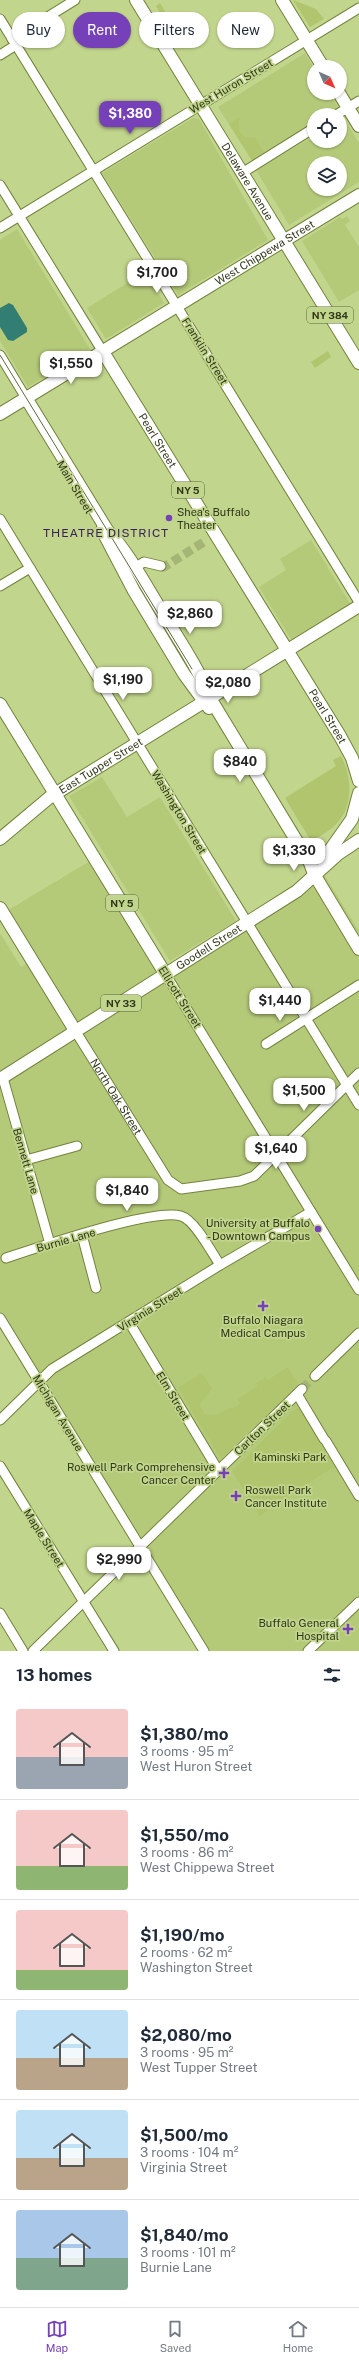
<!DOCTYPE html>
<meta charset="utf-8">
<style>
body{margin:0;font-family:"Public Sans",sans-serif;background:#f2f2f3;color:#1f2937;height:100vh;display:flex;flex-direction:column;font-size:15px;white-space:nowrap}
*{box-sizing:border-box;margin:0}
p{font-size:13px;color:#747a83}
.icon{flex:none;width:22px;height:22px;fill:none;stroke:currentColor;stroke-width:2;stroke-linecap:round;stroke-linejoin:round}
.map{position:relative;height:1651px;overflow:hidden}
.sheet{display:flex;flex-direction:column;background:#fff;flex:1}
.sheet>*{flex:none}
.banner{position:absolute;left:12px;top:12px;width:335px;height:36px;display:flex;gap:8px}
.needle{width:26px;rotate:135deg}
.tools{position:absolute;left:307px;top:60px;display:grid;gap:8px}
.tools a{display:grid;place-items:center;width:40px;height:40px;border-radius:50%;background:#fff;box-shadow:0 1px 3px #0004;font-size:20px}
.price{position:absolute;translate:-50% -34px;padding:0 9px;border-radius:8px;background:#fff;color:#222;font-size:13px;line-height:26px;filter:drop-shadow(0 1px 2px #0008)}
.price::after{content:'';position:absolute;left:50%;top:24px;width:12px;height:9px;margin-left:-6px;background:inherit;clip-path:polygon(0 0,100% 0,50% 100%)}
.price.selected{background:#7641b8;color:#fff}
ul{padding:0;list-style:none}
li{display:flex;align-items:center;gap:12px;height:100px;padding:0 16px}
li+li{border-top:1px solid #e0e1e3}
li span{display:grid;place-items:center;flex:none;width:112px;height:80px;border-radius:4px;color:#555}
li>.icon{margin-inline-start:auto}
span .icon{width:48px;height:48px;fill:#fffc;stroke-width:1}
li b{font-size:17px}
h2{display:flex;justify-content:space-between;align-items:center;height:48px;padding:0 16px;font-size:17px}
.tag{padding:0 14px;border-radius:18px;background:#fff;box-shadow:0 1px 3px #0004;font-size:14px;line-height:36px}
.tag.selected{background:#7641b8;color:#fff}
.dock{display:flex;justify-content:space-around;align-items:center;height:56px;border-top:1px solid #e0e1e3;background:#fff;font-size:11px;color:#747a83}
.dock a{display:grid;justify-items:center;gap:2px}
.dock .selected{color:#7641b8}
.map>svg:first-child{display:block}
.built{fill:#b5ca79;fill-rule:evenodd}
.green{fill:#b0c56d}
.water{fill:#337e72}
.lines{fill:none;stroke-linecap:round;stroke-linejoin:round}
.minor-tunnel{stroke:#a5b575;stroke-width:9;stroke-dasharray:9 4.5;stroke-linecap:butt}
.minor-casing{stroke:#72833c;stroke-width:11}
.major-casing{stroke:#72833c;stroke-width:14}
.minor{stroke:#fff;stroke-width:9}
.major{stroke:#fff;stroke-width:12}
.tram{stroke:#5d693d;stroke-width:1}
.poi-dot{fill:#7641b8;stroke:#c2d58c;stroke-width:1.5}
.labels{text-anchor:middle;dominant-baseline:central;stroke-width:3.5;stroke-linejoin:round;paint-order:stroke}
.shield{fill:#c2d58c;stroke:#5b663c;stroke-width:1}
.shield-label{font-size:10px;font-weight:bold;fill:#2f3719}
.street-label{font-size:11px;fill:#2f3719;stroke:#c2d58c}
.poi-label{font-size:11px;fill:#2f3719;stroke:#c2d58c;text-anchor:end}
.park-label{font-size:11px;fill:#2e370d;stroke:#c2d58c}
.neighbourhood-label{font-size:12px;letter-spacing:1px;fill:#39215a;stroke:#c2d58c}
</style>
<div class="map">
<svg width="359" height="1651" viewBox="0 0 359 1651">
<rect width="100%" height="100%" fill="#c2d58c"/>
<path class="built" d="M305 53 314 68V93H329L338 107 326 115H314V122L252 161 218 107Z
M193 118 199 119 268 240 178 295 102 173Z
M344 118 359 143V182L289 225 256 170 314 136V141H340V120ZM314 163H340V189H314Z
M347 216 350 221 345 225 359 247V290L339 302 302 241 340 217 342 219Z
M17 229 90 349 28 387 0 341V240Z
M145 272 164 303 106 339 87 308Z
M311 540 351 605 292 641 259 587 286 570 280 559Z
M102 777 127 817 160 797 236 921 170 961 69 796Z
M100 855 169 967 322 871 359 931V1651H200L0 1326V933L21 967 28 963 0 915Z"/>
<path class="green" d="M293 0 316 9 324 19 310 27Z
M160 3 174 27 179 26 171 32 156 6Z
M240 117C238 126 237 131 247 138L255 137 264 152 252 160 229 124Z
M328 351 331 357 315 368 311 362Z
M341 756C353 778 354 811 332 828 326 833 318 837 311 841L285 798 336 766 333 760Z
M288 1367 298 1384 221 1459 178 1388 202 1373 212 1389 199 1405 206 1415 218 1414 232 1407 233 1408 240 1404 238 1399 258 1386 256 1383 266 1377 268 1380Z
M301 1407 334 1467 266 1509 267 1511 260 1516 232 1471 296 1408Z"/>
<path class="water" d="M9 303 13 305 27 328V332L13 341 8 340 0 327V308Z"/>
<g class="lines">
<path class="minor-tunnel" d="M161 566 164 567 207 540
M302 1389 315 1376"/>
<defs>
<g id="minor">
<path d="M0 19 359 602"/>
<path d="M12 39 75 0"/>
<path d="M0 55 16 45"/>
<path d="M336 115 359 101"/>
<path d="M242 173 314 128"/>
<path d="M0 185 103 352"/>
<path d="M0 228 359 8"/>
<path d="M0 355 26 398"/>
<path d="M0 519 359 1105"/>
<path d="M139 565 144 562 161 566"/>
<path d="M0 586 30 568"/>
<path d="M166 975 359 1290"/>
<path id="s1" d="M76 1032 168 1180 181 1189 240 1181 254 1176 359 1073"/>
<path d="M266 1044 359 985"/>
<path d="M3 1078 50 1244"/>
<path d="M26 1160 77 1146"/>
<path d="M82 1235 96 1288"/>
<path d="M6 1258C39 1247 153 1208 181 1216 195 1220 212 1253 220 1265"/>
<path d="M0 1318 204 1651"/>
<path d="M129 1322 218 1470"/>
<path d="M315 1376 359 1333"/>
<path d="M297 1394 324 1439"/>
<path d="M0 1420 52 1369 220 1265 311 1212"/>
<path d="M326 1441 359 1496"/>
<path d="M0 1466 114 1651"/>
<path d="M0 1613 23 1651"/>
<path d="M33 1651 302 1389"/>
<path d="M308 1651 359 1602"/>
</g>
<g id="major">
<path id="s2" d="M136 0 359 363"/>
<path d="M282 0 323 67"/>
<path d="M339 93 359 126"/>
<path id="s3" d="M103 352 340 736 352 758 359 781"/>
<path d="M26 398 107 530C129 553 144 583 161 610 178 639 198 667 210 698L310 863 314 874 359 949"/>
<path id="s4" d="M0 414 359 195"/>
<path d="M102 530 134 591 184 674 209 708"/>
<path d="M0 704 166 975"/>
<path id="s5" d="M0 839 50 797 359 606"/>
<path d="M323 860 352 819 359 793"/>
<path d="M0 908 76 1032"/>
<path id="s6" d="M0 1079 297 891 338 854 359 840"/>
</g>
</defs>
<use href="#minor" class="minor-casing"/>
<use href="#major" class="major-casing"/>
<use href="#minor" class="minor"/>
<use href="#major" class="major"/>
<path class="tram" d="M0 355 192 669"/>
</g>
<g class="poi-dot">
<circle cx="169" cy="518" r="4"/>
<circle cx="318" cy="1229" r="4"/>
<path d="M261 1300h4v4h4v4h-4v4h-4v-4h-4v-4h4z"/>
<path d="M222 1467h4v4h4v4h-4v4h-4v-4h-4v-4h4z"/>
<path d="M234 1490h4v4h4v4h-4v4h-4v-4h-4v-4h4z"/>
<path d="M346 1623h4v4h4v4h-4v4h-4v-4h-4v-4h4z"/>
</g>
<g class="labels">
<g class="shield">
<rect x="307" y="307" width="46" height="16" rx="3"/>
<rect x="172" y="482" width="32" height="16" rx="3"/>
<rect x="106" y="895" width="32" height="16" rx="3"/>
<rect x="101" y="995" width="40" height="16" rx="3"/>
</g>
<g class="shield-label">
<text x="330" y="315">NY 384</text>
<text x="188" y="490">NY 5</text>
<text x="122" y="903">NY 5</text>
<text x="121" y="1003">NY 33</text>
</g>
<g class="street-label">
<text transform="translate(231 86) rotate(-31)">West Huron Street</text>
<text stroke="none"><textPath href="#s2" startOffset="213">Delaware Avenue</textPath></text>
<text stroke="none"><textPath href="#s4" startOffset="310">West Chippewa Street</textPath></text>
<text transform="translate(205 351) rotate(58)">Franklin Street</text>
<text stroke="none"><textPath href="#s3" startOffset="104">Pearl Street</textPath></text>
<text transform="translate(75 487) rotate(59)">Main Street</text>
<text stroke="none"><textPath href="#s3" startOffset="428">Pearl Street</textPath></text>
<text stroke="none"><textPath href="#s5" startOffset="125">East Tupper Street</textPath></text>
<text transform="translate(179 812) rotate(59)">Washington Street</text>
<text stroke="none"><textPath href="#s6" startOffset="247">Goodell Street</textPath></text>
<text transform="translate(180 997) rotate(58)">Ellicott Street</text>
<text stroke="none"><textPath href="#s1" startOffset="76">North Oak Street</textPath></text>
<text transform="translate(26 1161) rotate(74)">Bennett Lane</text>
<text transform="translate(66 1240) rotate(-16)">Burnie Lane</text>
<text transform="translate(150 1309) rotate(-32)">Virginia Street</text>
<text transform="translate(173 1396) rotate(59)">Elm Street</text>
<text transform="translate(58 1413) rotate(59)">Michigan Avenue</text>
<text transform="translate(262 1428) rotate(-44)">Carlton Street</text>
<text transform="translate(44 1538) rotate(58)">Maple Street</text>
</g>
<g class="poi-label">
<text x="177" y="512" text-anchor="start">Shea's Buffalo<tspan x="177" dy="13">Theater</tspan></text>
<text x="310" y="1223">University at Buffalo<tspan x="310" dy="13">- Downtown Campus</tspan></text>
<text x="263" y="1320" text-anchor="middle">Buffalo Niagara<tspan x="263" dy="13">Medical Campus</tspan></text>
<text x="215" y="1467">Roswell Park Comprehensive<tspan x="215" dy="13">Cancer Center</tspan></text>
<text x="245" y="1490" text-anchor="start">Roswell Park<tspan x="245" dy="13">Cancer Institute</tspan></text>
<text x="339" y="1623">Buffalo General<tspan x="339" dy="13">Hospital</tspan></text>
</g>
<g class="park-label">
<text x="290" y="1457">Kaminski Park</text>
</g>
<g class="neighbourhood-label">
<text x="106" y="533">THEATRE DISTRICT</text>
</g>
</g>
</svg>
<div class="tools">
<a><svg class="needle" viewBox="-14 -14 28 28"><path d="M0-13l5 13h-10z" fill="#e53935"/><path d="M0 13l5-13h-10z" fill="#747a83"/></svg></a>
<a><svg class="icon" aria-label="locate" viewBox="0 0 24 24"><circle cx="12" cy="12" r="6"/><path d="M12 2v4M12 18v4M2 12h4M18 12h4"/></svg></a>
<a><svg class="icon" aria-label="layers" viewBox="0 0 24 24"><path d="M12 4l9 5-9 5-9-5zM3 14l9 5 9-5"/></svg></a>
</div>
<b class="price selected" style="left:130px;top:135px">$1,380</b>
<b class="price" style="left:157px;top:294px">$1,700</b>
<b class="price" style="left:71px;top:385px">$1,550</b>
<b class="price" style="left:190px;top:635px">$2,860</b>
<b class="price" style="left:123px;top:701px">$1,190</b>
<b class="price" style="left:228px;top:704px">$2,080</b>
<b class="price" style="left:240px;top:783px">$840</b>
<b class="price" style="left:294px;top:872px">$1,330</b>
<b class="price" style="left:280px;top:1022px">$1,440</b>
<b class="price" style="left:304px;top:1112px">$1,500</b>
<b class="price" style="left:276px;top:1170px">$1,640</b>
<b class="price" style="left:127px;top:1212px">$1,840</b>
<b class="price" style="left:119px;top:1581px">$2,990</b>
<div class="banner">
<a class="tag">Buy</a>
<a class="tag selected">Rent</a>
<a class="tag">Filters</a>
<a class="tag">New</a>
</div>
</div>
<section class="sheet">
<h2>13 homes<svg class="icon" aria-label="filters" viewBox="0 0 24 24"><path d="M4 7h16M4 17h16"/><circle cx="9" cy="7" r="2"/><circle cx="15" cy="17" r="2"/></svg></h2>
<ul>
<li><span style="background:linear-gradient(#f6c9c9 60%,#9aa5b1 0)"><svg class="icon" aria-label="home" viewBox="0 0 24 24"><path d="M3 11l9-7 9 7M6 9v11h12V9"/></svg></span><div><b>$1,380/mo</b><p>3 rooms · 95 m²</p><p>West Huron Street</p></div></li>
<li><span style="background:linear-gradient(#f6c9c9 70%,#8fb573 0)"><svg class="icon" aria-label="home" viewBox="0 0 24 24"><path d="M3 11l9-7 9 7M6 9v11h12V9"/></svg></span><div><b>$1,550/mo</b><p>3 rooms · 86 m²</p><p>West Chippewa Street</p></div></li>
<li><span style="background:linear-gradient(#f6c9c9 75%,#8fb573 0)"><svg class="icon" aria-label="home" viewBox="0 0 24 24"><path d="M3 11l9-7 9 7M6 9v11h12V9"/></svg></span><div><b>$1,190/mo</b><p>2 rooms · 62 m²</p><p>Washington Street</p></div></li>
<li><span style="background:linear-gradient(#bfe0f5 60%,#b9a48a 0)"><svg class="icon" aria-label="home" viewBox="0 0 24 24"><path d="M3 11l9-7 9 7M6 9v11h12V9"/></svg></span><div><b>$2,080/mo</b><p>3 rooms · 95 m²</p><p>West Tupper Street</p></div></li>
<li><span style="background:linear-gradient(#bfe0f5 60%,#b9a48a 0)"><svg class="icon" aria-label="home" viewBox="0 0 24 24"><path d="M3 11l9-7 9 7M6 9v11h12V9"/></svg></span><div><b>$1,500/mo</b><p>3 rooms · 104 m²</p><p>Virginia Street</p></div></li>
<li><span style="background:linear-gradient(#a9c7e8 60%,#7fa58c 0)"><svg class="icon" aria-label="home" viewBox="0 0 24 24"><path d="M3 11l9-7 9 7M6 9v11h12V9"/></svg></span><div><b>$1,840/mo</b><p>3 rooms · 101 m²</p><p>Burnie Lane</p></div></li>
</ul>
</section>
<nav class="dock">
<a class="selected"><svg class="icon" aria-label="map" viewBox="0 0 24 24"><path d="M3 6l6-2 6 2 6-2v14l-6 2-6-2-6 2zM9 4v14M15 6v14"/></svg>Map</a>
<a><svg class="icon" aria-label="saved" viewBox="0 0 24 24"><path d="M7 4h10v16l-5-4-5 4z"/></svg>Saved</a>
<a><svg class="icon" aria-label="home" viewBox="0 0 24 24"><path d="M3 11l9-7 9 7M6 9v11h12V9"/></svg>Home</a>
</nav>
